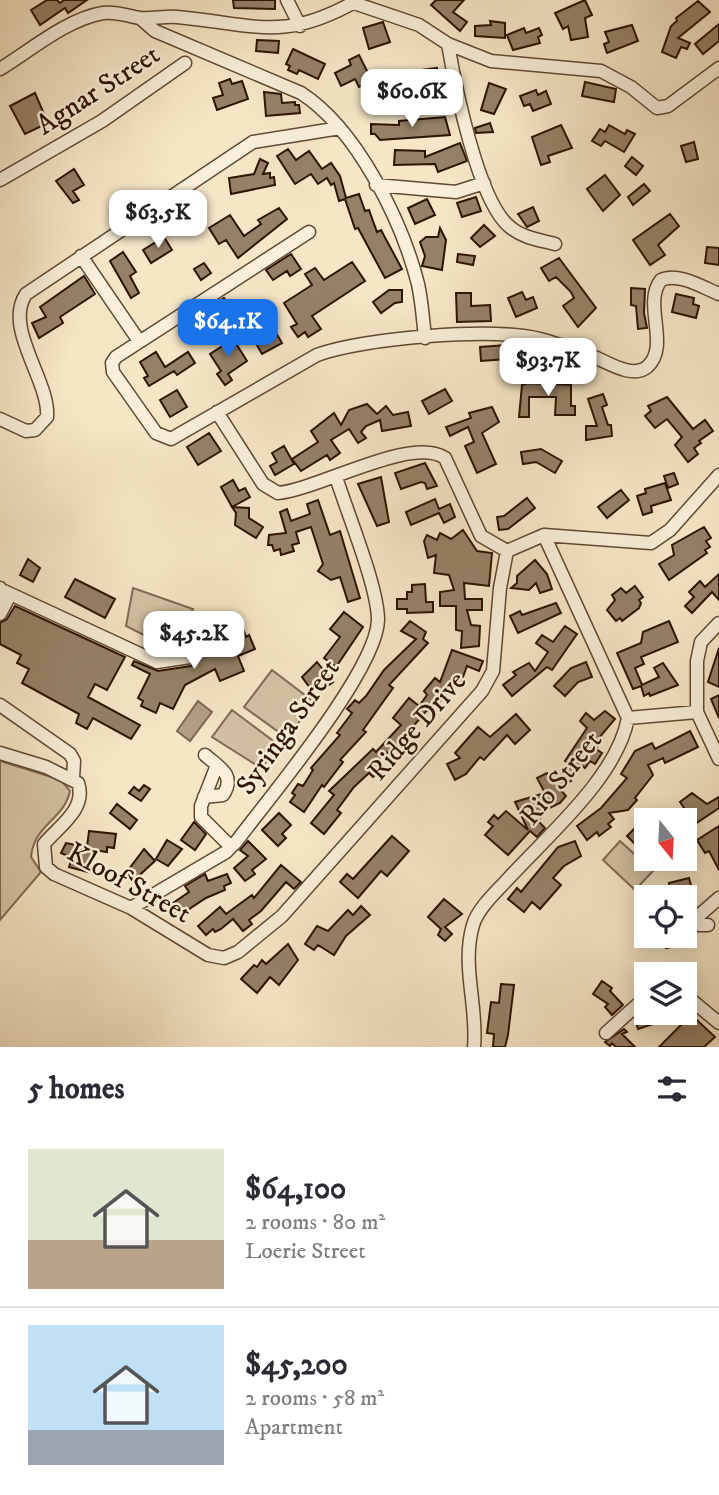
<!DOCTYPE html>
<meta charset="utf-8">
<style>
body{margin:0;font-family:"IM FELL DW Pica",serif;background:#f7f7f7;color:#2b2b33;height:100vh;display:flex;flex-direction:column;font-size:26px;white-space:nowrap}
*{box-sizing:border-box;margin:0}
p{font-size:23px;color:#7c7c81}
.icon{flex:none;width:38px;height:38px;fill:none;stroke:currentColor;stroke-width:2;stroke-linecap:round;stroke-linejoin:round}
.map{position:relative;height:1047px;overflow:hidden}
.panel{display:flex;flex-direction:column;background:#fff;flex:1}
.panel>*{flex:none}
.needle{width:46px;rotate:162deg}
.tools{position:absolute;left:634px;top:808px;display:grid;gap:14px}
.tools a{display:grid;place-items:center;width:63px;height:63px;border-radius:0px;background:#fff;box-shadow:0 4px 18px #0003;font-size:35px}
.price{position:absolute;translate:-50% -60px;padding:0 16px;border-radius:14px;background:#fff;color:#222;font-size:23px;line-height:46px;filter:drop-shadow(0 2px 4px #0008)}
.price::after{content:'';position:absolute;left:50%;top:42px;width:21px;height:16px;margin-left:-10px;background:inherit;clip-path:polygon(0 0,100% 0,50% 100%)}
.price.selected{background:#1a73e8;color:#fff}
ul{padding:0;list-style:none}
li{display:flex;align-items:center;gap:21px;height:175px;padding:0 28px}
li+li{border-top:2px solid #e1e1e2}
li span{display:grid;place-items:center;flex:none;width:196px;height:140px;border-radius:0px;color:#555}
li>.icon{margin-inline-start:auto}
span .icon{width:84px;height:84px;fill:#fffc;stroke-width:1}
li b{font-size:30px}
h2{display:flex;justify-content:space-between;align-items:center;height:84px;padding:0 28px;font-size:30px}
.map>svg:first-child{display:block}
.green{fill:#d4c2a4;stroke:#816a52;stroke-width:2}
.water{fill:#b29e83;stroke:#7d664f;stroke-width:2}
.building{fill:#968167;stroke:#2e1300;stroke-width:2}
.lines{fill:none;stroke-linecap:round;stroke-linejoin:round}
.minor-casing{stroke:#604832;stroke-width:15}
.minor{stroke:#f9efda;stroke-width:12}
.labels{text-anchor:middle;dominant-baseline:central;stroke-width:5;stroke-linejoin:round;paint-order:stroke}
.street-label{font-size:28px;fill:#2e1300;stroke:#f9efda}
</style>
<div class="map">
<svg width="719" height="1047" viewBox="0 0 719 1047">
<rect width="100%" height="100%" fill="#f6e6c6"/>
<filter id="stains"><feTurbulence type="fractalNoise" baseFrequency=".00286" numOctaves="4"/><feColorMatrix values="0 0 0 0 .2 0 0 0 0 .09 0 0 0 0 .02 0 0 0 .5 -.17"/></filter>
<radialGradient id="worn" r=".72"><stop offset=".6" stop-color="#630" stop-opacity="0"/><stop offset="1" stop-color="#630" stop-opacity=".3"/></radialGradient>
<path class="green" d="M133 588 193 609 169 648 126 626Z
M272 670 314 702 287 738 244 707Z
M232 710 280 746 261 768 212 737Z
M0 761 61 780 70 791C64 820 34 824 31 857L41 872 0 920Z
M620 841 653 871 635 890 603 860Z"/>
<path class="water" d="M198 701 212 712 190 741 177 731Z"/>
<path class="building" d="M47 0H57L60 3 64 0H87L68 13 65 8 40 25 31 10Z
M233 0H275V9L234 8Z
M436 0H464L453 12 467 22 460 31 431 5Z
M585 0 592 15 585 18 588 37 571 40 568 26 563 29 555 13Z
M698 1 710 12 678 38 690 43 687 49 681 47 676 58 662 52 671 26 677 21 676 18Z
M490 21 505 23V38L475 36V26L491 25Z
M383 22 390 42 369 49 363 28Z
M719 24V41L703 54 695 44Z
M632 25 638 41 607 53 604 44 609 42 605 32Z
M524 28 526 33 539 28 542 35 538 37 540 43 513 50 507 35Z
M257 40 279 41 278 53 256 51Z
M293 49 325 64 318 79 299 70 297 74 288 70 290 66 286 64Z
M359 55 372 81 359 87 355 79 341 86 335 73 351 65 349 60Z
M437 68 438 83 421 88 423 98 413 99 406 72Z
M230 79 232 84 242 81 248 99 217 110 213 98 223 95 219 83Z
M585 82 616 89 614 102 582 96Z
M489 83 506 89 494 114 481 110Z
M536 90 538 95 546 91 551 104 533 111 530 104 524 106 520 96Z
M264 92 281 94 282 103 295 102V105H299L300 113 266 116Z
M35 93 48 123 25 134 10 106Z
M445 117 450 135 380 140 375 134H371V124L399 125V121Z
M490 123 493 132 476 133 475 128Z
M561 125 572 148 548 156 550 162 541 165 532 137Z
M609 125 625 134 627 130 635 134 624 152 605 141 601 146 592 141 600 129 605 132Z
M694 142 698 159 686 162 681 146Z
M460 143 467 161 438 172 435 164 394 165 395 150 425 151V157Z
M288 149 296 160 309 151 322 169 331 163 340 176 346 198 359 194 365 211 369 210 377 232 381 230 402 269 385 278 358 228 355 229 345 199 339 201 334 183 331 185 327 178 318 184 311 174 295 184 277 156Z
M632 157 643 166 636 175 625 166Z
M260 159 268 163 263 174 270 173V178L274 177 275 185 231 194 229 178 254 174Z
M74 169 84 185 73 191 79 200 73 203 56 181Z
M605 175 620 195 603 211 587 189Z
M644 184 650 191 633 205 628 197Z
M476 197 481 211 462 217 457 203Z
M427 199 435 215 415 224 408 208Z
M182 200 188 211 177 218 170 208Z
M533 207 539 221 527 227 518 214Z
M279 208 287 219 238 258 226 240 219 244 209 228 230 215 244 236 261 224 258 220Z
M670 214 679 226 658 245 665 255 650 265 633 240Z
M484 225 495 236 480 247 471 238Z
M440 228 446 240 442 270 422 266 425 256 420 242 426 237H438Z
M164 237 172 250 151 263 143 250Z
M707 247 719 248V265L705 263Z
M123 252 136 272 130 276 139 293 131 298 110 261Z
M291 254 301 269 290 276 287 271 273 280 266 270Z
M458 254 475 256 473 265 457 262Z
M559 258 596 308 578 327 563 306 574 298 571 292 556 277 549 281 541 268Z
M352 262 365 281 312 316 321 329 308 337 305 332 298 337 291 327 297 324 284 303 312 285 305 274 315 268 324 280Z
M204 263 211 273 201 280 194 269Z
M84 276 95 294 60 317 63 323 39 338 32 323 46 317 40 307Z
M631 288 645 289 644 313 647 328 638 329 636 306 631 305Z
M389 290H402V302L395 303 381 313 373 302Z
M522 292 526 300 533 297 537 308 516 317 508 298Z
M456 293H471V306L490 305 491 321 457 322Z
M676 294 694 298 693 304 699 306 696 318 672 312Z
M224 298 237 318 229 323 216 303Z
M191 319 199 329 191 334 184 323Z
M268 319 282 343 262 354 249 331Z
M230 334 247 361 228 374 232 380 225 385 217 374 221 371 210 354 227 343 224 338Z
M506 345 507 359 481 361 480 347Z
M156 352 165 367 188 352 195 363 177 375 174 371 149 386 144 378 148 376 140 362Z
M528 383 571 385V406H575V415H555L556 397H529V417H519L522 385Z
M445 389 452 401 429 414 422 401Z
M177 390 187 407 170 417 160 400Z
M603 394 607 405 602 407 608 425H611L612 436 586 440V426H597L588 399Z
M667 397 693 429 705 420 713 431 699 441 701 443 694 448 698 454 688 462 675 445 682 437 667 419 655 428 645 416 651 411 648 406Z
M367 404 377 414 386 406 393 415 408 412 411 426 382 431 380 420 366 426 361 432 366 438 358 443 349 429 331 440 340 453 330 460 327 455 301 471 292 459 318 442 311 431 334 413 341 425 349 410Z
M492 407 499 422 482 433 496 464 477 473 465 446 474 442 468 427 450 436 446 427 471 418 469 413Z
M209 433 221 451 198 465 187 447Z
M284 446 294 464 275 475 270 466 277 462 272 453Z
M541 449 562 461 555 473 536 462 523 464 521 452Z
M425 463 437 486 427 489 425 483 421 482 401 489 395 473Z
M674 473 678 484 668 488 664 476Z
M381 477 389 522 377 526 358 484Z
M233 480 239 491 245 488 250 497 232 507 221 487Z
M665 483 671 500 651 506 652 512 643 515 637 496 646 493 645 489Z
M621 490 629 500 607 518 598 507Z
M527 498 535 508 508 529 499 530 497 517 504 516Z
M435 499 439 509 450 504 455 517 444 523 439 513 411 525 406 512Z
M318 500 330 535 340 531 360 598 348 602 340 577 331 580 318 571 323 564 311 527 296 532 299 543 292 545 294 551 281 555 280 549 274 551 272 545H268L269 535 286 533 280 512 287 509 291 521 310 514 307 504Z
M232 507 249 508V518L263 527 256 538 235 525 236 513Z
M704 527 711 538 706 541 710 547 705 550 707 553 669 580 659 564 674 555 672 545Z
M463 530 477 551 492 553 489 586 464 583 465 599H482V610H467L471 625 480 626 479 646 461 648 462 631 456 630V606H440V592L454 590 449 575 434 573 436 555 428 558 424 541 427 535 437 540 440 533 451 539Z
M28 559 40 568 33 582 20 575Z
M535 560 547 574 552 589 540 593 536 583 529 590 511 588 517 583V576Z
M719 574V600L712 592 692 613 685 606 694 597 689 592 700 581 705 587Z
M75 579 115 599 105 618 65 597Z
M425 584 426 602H433V612L407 613V609H397V599H407V592H412V585Z
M635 586 643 597 639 600 641 603 639 608 622 621 620 618 616 621 607 610 615 600 612 595 621 588 626 593Z
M556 603 561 613 518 633 510 616 520 611 522 615Z
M15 606 125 657 107 690 95 684 88 697 140 725 131 739 93 718 87 729 76 723 79 714 22 683 29 669 17 663 21 655 0 644V623L7 619Z
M344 612 363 627 336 667 324 658 340 637 330 629Z
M410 621 426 632 423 639 428 643 389 685 393 688 363 730 366 732 340 760 343 762 324 787 322 785 304 812 290 802 295 795 292 793 298 784 303 786 313 770 311 768 340 735 337 733 352 713 347 709 355 700 359 703 366 696 384 670 416 639 401 631Z
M669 621 678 642 641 657 644 664 635 668 642 685 659 677 654 668 663 663 678 685 650 696 649 693 644 696 641 686 633 689 617 653 641 643 643 632Z
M565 626 577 634 552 670 547 667 512 696 503 685 516 675 513 672 529 663 535 671 548 652 536 643 542 635 553 642Z
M244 631 246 637 249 635 255 649 238 656 244 671 220 681 215 669 185 685 173 709 160 703 156 713 141 706 143 701 138 698 150 674 132 665 134 661 158 671 191 666 198 660 196 651Z
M719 648V687L708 682Z
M452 650 483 661 479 671 467 666 459 688 454 686 430 712 427 710 389 755 386 752 376 762 382 769 373 777 369 773 354 787 337 810 341 813 324 834 311 823 334 795 329 791 373 749 376 752 401 725 393 718 409 698 419 706 427 695 424 691 435 678 440 682Z
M317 662 333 682 322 690 319 686 314 690 310 688 302 677Z
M586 662 592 677 578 682 565 696 554 686 571 668Z
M719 695V718L711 699Z
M605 711 615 719 598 739 601 741 596 749 602 753 595 764 590 761 585 768 579 763 569 777 571 781 558 787 566 796 560 803 539 813 541 817 538 821 545 828 537 837 530 831 508 855 485 835 493 826 488 822 494 815 498 819 506 811 528 830 515 802 545 793 537 778 547 773 550 778 573 766 565 761 587 728 580 721 586 713 594 720Z
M516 714 530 730 515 744 507 735 484 760 480 757 466 774 455 780 447 764 460 758 455 753 478 727 490 737Z
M690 731 698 747 665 763 663 758 648 765 653 775 635 798 637 800 628 810 609 813 614 819 608 824 611 827 599 836 597 832 587 840 577 826 601 808 627 778 621 774 635 751 652 743 655 749Z
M144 785 150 789 141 801 129 793 134 787 139 791Z
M692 793 707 804 719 797V808L695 824 680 802Z
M117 804 137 820 130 829 110 813Z
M279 813 291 825 282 834 286 838 278 846 262 830Z
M642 821 646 825V855L627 836Z
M194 822 206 834 195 850 181 840Z
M719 826V870L709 851 705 853 697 840Z
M89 831 116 834 114 848 107 847V852L94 850 88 872 69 867 72 858 61 853 66 843 87 847Z
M392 836 409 851 387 876 381 871 358 898 340 882 347 874 353 879Z
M167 840 182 849 168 866 156 859Z
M248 841 266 859 252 870 255 874 245 881 234 868 248 856 240 850Z
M575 841 581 856 564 866 553 878 561 885 540 909 532 902 524 912 508 899 517 888 521 892 558 847Z
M144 849 155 861 133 881 126 873Z
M281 865 301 882 294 889 286 882 261 911 249 920 252 924 243 931 233 919 221 929 215 932 213 929 206 935 198 926 220 907 226 914 252 895 254 898Z
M205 874 208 881 227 874 231 883 224 886 225 890 206 898 177 917 170 905 189 892 185 886Z
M689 878 694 896 673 898 669 883Z
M444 899 462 914 445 927 452 934 445 941 438 935 441 929 428 917Z
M361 906 370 915 346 936 334 955 318 945 314 950 305 944 317 926 328 931 348 910 353 915Z
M664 936H685L686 944 666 948Z
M288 944 298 960 279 985 270 977 257 993 241 979 254 965 257 967 262 960 266 964Z
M602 981 612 988 610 991 623 1005 612 1015 605 1007 608 1004 593 994Z
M501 984 514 985 508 1035 505 1047H493L494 1034 487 1033 491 1002 499 1003Z
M684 1008 715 1037 704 1047H659L683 1023 672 1013H684Z
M653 1013 656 1023 638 1029 635 1019Z
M624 1029 627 1032 622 1034 635 1047H616L612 1043 610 1046 605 1042Z"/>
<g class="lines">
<defs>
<path id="minor" d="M287 0 300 26
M354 3 419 25 448 44 491 61 601 71 631 87 657 108 668 106 719 68
M140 18 155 31 301 93C357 129 402 221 418 284 422 302 423 320 425 338
M448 44C455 85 478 202 510 227 523 238 540 240 555 244
M0 69C31 50 67 19 103 13 117 11 127 16 140 18 152 19 165 16 177 17 256 24 283 43 358 0
M0 180 102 121 185 63
M376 185 456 192 484 183
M309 232 116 357 112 363 113 372 156 433 171 439 317 355C363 338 492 327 540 339 556 343 571 349 587 354 603 359 631 380 647 367 671 346 642 304 661 280 678 272 702 287 719 294
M81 256 139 341
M217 412 263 484 278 493C320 489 412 435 445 458L481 536 507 551
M0 419 26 431 35 430 47 417C50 381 3 328 26 294L253 142 340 128
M4 591 157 662 190 657
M0 614 7 601 0 588
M719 623 701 642 697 661V712L719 759
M0 705 70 754 74 761 73 778
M628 718 697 712
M0 753 46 767 78 783C87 809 59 826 44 844L46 867 54 874 131 908 208 955 224 958 238 952 282 916 482 691 493 671 500 588 507 551 544 535 651 543 670 530 719 475
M217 765 201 806V817L231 847
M204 797 223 795C236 775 220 768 205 755
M131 908 226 852 236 842C269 798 377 670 378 620 378 587 347 512 336 477
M708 925H699L695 919 719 898
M684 994 719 1023
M606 1033 646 997
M474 1047C478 1006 461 966 473 925 478 908 496 892 508 879 548 835 617 777 628 718L544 535"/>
</defs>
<use href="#minor" class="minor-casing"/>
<use href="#minor" class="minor"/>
</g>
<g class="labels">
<g class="street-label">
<text transform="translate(98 90) rotate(-33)">Agnar Street</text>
<text transform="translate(417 726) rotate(-49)">Ridge Drive</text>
<text transform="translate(288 727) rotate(-55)">Syringa Street</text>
<text transform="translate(561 778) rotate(-51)">Rio Street</text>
<text transform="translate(129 883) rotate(29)">Kloof Street</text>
</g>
</g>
<rect width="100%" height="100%" filter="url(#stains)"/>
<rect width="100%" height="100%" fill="url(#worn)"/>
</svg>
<div class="tools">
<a><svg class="needle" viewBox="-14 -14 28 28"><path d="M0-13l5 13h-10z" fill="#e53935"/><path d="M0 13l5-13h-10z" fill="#7c7c81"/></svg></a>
<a><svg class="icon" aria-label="locate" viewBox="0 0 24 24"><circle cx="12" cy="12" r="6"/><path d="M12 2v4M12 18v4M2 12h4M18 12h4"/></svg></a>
<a><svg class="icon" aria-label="layers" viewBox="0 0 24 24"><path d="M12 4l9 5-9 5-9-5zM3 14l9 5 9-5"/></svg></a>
</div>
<b class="price" style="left:412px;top:129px">$60.6K</b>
<b class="price" style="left:158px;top:250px">$63.5K</b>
<b class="price selected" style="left:228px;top:359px">$64.1K</b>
<b class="price" style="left:548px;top:398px">$93.7K</b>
<b class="price" style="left:194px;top:671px">$45.2K</b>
</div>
<section class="panel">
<h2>5 homes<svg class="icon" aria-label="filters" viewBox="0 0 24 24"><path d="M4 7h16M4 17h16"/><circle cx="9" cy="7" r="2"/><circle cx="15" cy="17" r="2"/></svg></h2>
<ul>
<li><span style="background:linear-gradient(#dfe7d0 65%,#b9a48a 0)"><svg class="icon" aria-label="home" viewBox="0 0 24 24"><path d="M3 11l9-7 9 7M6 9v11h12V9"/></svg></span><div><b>$64,100</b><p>2 rooms · 80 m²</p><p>Loerie Street</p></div></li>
<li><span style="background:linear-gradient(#bfe0f5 75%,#9aa5b1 0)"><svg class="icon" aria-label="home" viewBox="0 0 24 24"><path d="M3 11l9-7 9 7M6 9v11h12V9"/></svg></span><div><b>$45,200</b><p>2 rooms · 58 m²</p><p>Apartment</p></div></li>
</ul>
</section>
